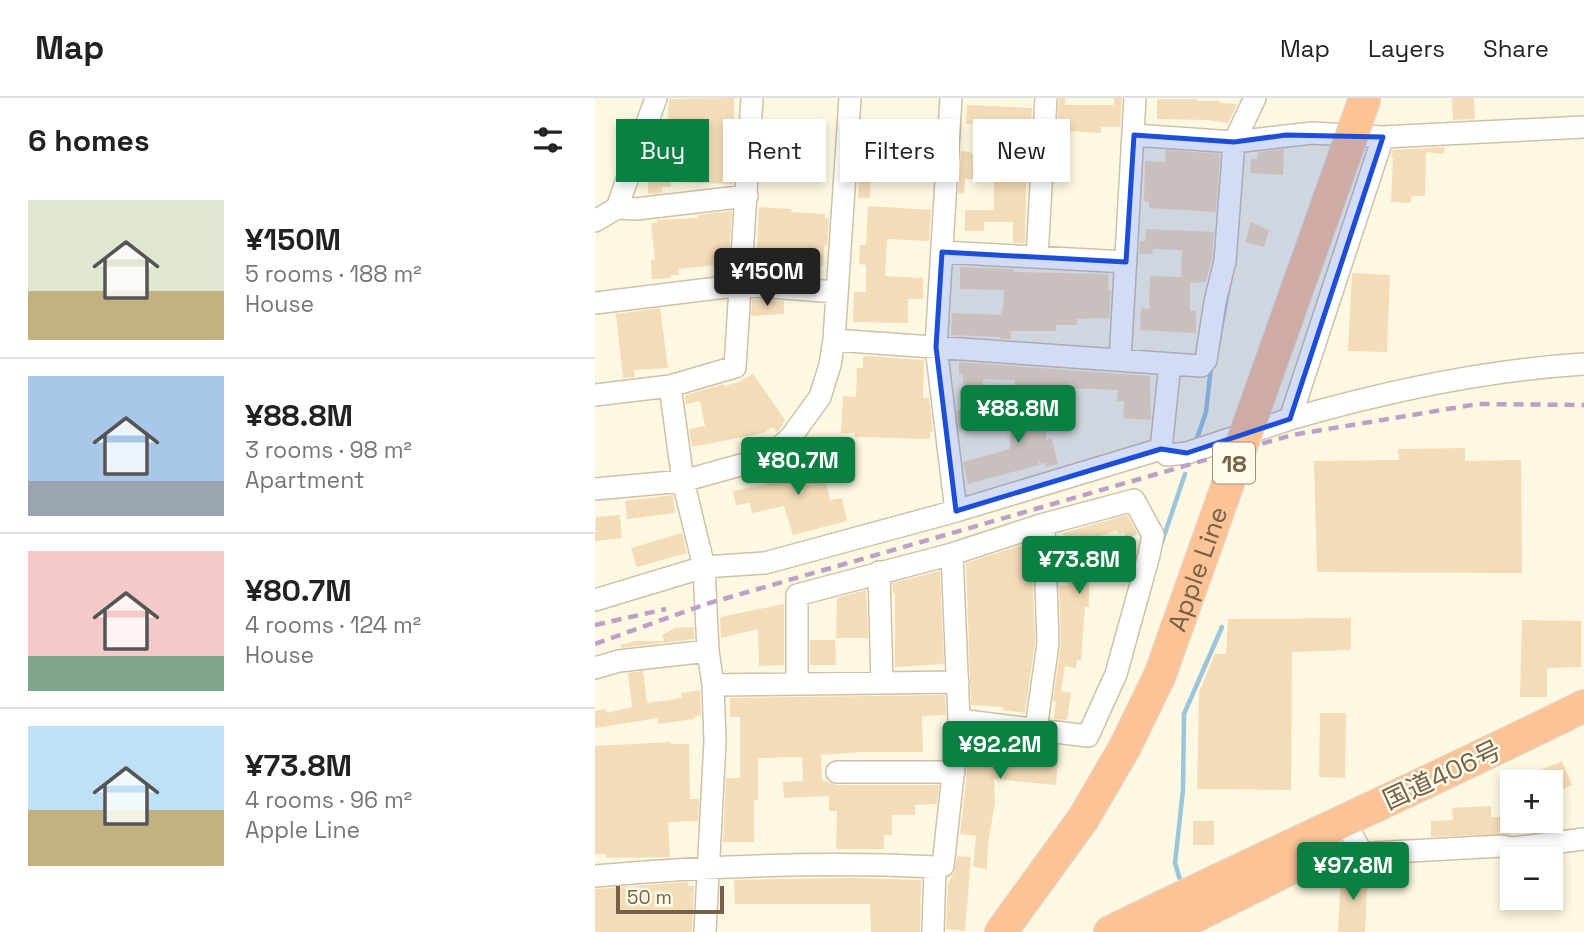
<!DOCTYPE html>
<meta charset="utf-8">
<style>
body{margin:0;font-family:"Space Grotesk","Noto Sans JP",sans-serif;background:#f6f6f6;color:#222;height:100vh;display:flex;flex-direction:column;font-size:26px;white-space:nowrap}
*{box-sizing:border-box;margin:0}
p{font-size:23px;color:#767676}
.icon{flex:none;width:38px;height:38px;fill:none;stroke:currentColor;stroke-width:2;stroke-linecap:round;stroke-linejoin:round}
.map{position:relative;flex:1;overflow:hidden}
.details{display:flex;flex-direction:column;background:#fff;width:595px}
.details>*{flex:none}
.hud{position:absolute;left:21px;top:21px;width:665px;height:63px;display:flex;gap:14px}
.controls{position:absolute;left:905px;top:672px;display:grid;gap:14px}
.controls a{display:grid;place-items:center;width:63px;height:63px;border-radius:0px;background:#fff;box-shadow:0 4px 10px #0003;font-size:35px}
.scale{position:absolute;left:21px;bottom:18px;width:108px;box-sizing:border-box;padding-left:7px;border:4px solid #776147;border-top:0;font-size:19px;line-height:24px;white-space:nowrap;color:#776147;-webkit-text-stroke:5px #fffbea;paint-order:stroke}
.price{position:absolute;translate:-50% -60px;padding:0 16px;border-radius:7px;background:#0b8043;color:#fff;font-size:23px;line-height:46px;filter:drop-shadow(0 2px 4px #0008)}
.price::after{content:'';position:absolute;left:50%;top:42px;width:21px;height:16px;margin-left:-10px;background:inherit;clip-path:polygon(0 0,100% 0,50% 100%)}
.price.active{background:#222;color:#fff}
ul{padding:0;list-style:none}
li{display:flex;align-items:center;gap:21px;height:175px;padding:0 28px}
li+li{border-top:2px solid #e0e0e0}
li span{display:grid;place-items:center;flex:none;width:196px;height:140px;border-radius:0px;color:#555}
li>.icon{margin-inline-start:auto}
span .icon{width:84px;height:84px;fill:#fffc;stroke-width:1}
li b{font-size:30px}
h2{display:flex;justify-content:space-between;align-items:center;height:84px;padding:0 28px;font-size:30px}
.tag{padding:0 24px;border-radius:0px;background:#fff;box-shadow:0 4px 10px #0003;font-size:24px;line-height:63px}
.tag.active{background:#0b8043;color:#fff}
header{display:flex;align-items:center;gap:42px;box-sizing:border-box;height:98px;padding:0 35px;background:#fff;border-bottom:2px solid #e0e0e0}
header strong{font-size:33px}
nav{display:flex;gap:38px;margin-inline-start:auto;font-size:24px}
main{display:flex;flex:1;min-height:0}
.map>svg:first-child{display:block}
.lines{fill:none;stroke-linecap:round;stroke-linejoin:round}
.stream{stroke:#9bc5da;stroke-width:4.5}
.building{fill:#f4dcb8}
.minor-casing{stroke:#cfc1a8;stroke-width:24}
.highway-casing{stroke:#e1dcd7;stroke-width:34}
.minor{stroke:#fff;stroke-width:21}
.highway{stroke:#fbc396;stroke-width:32}
.rail{stroke:#bda0c7;stroke-width:4.5;stroke-dasharray:10 7;stroke-linecap:butt}
.highway-bridge-casing{stroke:#e1dcd7;stroke-width:34;stroke-linecap:butt}
.highway-bridge{stroke:#fbc396;stroke-width:32}
.marked{fill:#1d4ed8;fill-opacity:0.2;stroke:#1d4ed8;stroke-width:5;stroke-linejoin:round}
.labels{text-anchor:middle;dominant-baseline:central;stroke-width:5;stroke-linejoin:round;paint-order:stroke}
.shield{fill:#fffbea;stroke:#a08f78;stroke-width:2}
.shield-label{font-size:24px;font-weight:bold;fill:#776147}
.street-label{font-size:26px;fill:#776147;stroke:#fffbea}
</style>
<header>
<strong>Map</strong>
<nav><a>Map</a><a>Layers</a><a>Share</a></nav>
</header>
<main>
<section class="details">
<h2>6 homes<svg class="icon" aria-label="filters" viewBox="0 0 24 24"><path d="M4 7h16M4 17h16"/><circle cx="9" cy="7" r="2"/><circle cx="15" cy="17" r="2"/></svg></h2>
<ul>
<li><span style="background:linear-gradient(#dfe7d0 65%,#c2b280 0)"><svg class="icon" aria-label="home" viewBox="0 0 24 24"><path d="M3 11l9-7 9 7M6 9v11h12V9"/></svg></span><div><b>¥150M</b><p>5 rooms · 188 m²</p><p>House</p></div></li>
<li><span style="background:linear-gradient(#a9c7e8 75%,#9aa5b1 0)"><svg class="icon" aria-label="home" viewBox="0 0 24 24"><path d="M3 11l9-7 9 7M6 9v11h12V9"/></svg></span><div><b>¥88.8M</b><p>3 rooms · 98 m²</p><p>Apartment</p></div></li>
<li><span style="background:linear-gradient(#f6c9c9 75%,#7fa58c 0)"><svg class="icon" aria-label="home" viewBox="0 0 24 24"><path d="M3 11l9-7 9 7M6 9v11h12V9"/></svg></span><div><b>¥80.7M</b><p>4 rooms · 124 m²</p><p>House</p></div></li>
<li><span style="background:linear-gradient(#bfe0f5 60%,#c2b280 0)"><svg class="icon" aria-label="home" viewBox="0 0 24 24"><path d="M3 11l9-7 9 7M6 9v11h12V9"/></svg></span><div><b>¥73.8M</b><p>4 rooms · 96 m²</p><p>Apple Line</p></div></li>
</ul>
</section>
<div class="map">
<svg width="989" height="834" viewBox="0 0 989 834">
<rect width="100%" height="100%" fill="#fdf8e2"/>
<g class="lines">
<path class="stream" d="M624 241 634 187
M600 346 611 314 616 269
M566 447 590 376
M586 785 580 765 588 692 589 616 627 529"/>
</g>
<path class="building" d="M139 0V26L142 27 138 86 76 84V89H67V95L53 96V82H46L63 33H72L74 1Z
M464 0H470V7H519V0H527L525 29H506V35L462 32Z
M857 0H879L880 21 858 22Z
M562 1H602V3H625V5L642 6 633 25 613 22 562 21Z
M372 7 437 10 436 30 371 26Z
M850 49 849 56 831 54 830 98H816V105L796 104 798 61 796 58 798 52Z
M287 50 314 51 310 78 272 77 275 52H287Z
M689 51 688 77 655 75 656 61H662L663 54Z
M571 52 625 56 621 114 554 110V104L549 103 550 63 570 64Z
M366 53 376 54V56L425 58V55L435 56 433 85H431L430 145H418V124H389V133H370V112H399V82L370 81 369 96 363 95Z
M264 77 276 78 275 100H263Z
M273 108 336 112 334 143 292 141 290 178 328 180V201H313V225L258 224 259 194H271V167L264 166 265 147H271Z
M164 109 197 111 196 114 230 116V120H234L232 148H229L228 168H225V173L172 176V160H168V154L162 153Z
M137 113 134 163 131 164V166L83 171 84 177H76V180L57 181 56 162H60L56 125H62V122L102 120V117Z
M656 124 674 132 669 149 650 144Z
M551 131 619 134 617 161 611 184 595 185V213H601V235L545 232 546 210 554 211 555 178 586 179 587 152 558 151 557 156H544L545 143H550Z
M365 169 419 171V174L514 176 513 192H516L514 220 482 221V227H461V233H416V241H405V239L356 237 357 215 406 217V213H408L409 192 365 191Z
M757 175 795 177 792 254 753 253Z
M157 201 189 203V216L156 218Z
M65 210 73 270 39 272 40 279 28 280 21 216Z
M272 258 329 262 328 300H334L338 334H335V341L259 339 260 335H246L248 298 261 299 262 270H268V259Z
M364 264 555 278 556 322 528 320 529 303H522L523 292 420 288V282L388 281V288H368V276H364Z
M158 276 190 322 186 330 182 334 178 329 168 335 97 349 94 331 110 328 105 303 91 306 90 297 129 286V288L144 284Z
M451 299V342L457 340 463 366 451 369 450 365 446 366 444 362V367L373 386 368 364 415 351 416 309H420V304Z
M385 309 388 329 364 333 362 312Z
M870 350V363L926 362 927 475 722 474 719 363 804 362 803 351Z
M225 356 235 402 247 400 252 423 198 437 189 408 157 415 155 405 141 407 138 393 197 381 194 362Z
M78 397 80 415 32 421 30 403Z
M25 417 27 440 0 443 1 419Z
M532 417 543 436 531 441 529 434 524 436 522 432 503 439 504 464H500L501 475H494V509H490L486 563 482 562 481 570 470 568 466 593 476 595 472 622 459 621 461 603H458L466 545 464 488H472L471 444 468 435Z
M87 435 92 455 42 469 36 450Z
M436 444 440 544 430 615 408 612V609L376 607 371 465Z
M345 473 349 566 300 569V495H298L297 485Z
M271 492 273 540H241L242 500Z
M189 506V567L164 568 163 531 126 540 125 519Z
M756 520V552L697 554 696 692 602 691 604 594 620 556H631L633 521Z
M927 522 986 523V569L952 570V599H925Z
M99 529V541L26 550V547L40 543H69L67 537 80 530Z
M215 542H240L241 567H215Z
M48 573 52 605 76 602 87 599 86 595 105 592 106 617 99 619V621L63 626V620L0 630V613L11 611 12 615 37 609 33 575Z
M350 597 351 617 327 618 328 654H266L226 657 227 682 241 687H344L342 706 320 707V717H297V737H289V751H241L242 713H234V698L189 700 188 684 208 683 207 659 163 660V702H159V744H128L131 680H145V619H135V600Z
M725 615H751L750 680 724 679Z
M376 637 464 648 461 687 399 681 400 704 393 746 392 771 378 769 381 738 365 736Z
M76 644V646H94L95 701H104L103 723 73 724 75 759 11 760V756H0V648Z
M967 663 977 687 956 696V684H918Z
M896 708V719H915V736L836 739V723L858 722 857 710Z
M598 723H619V747H598Z
M362 758 376 759 370 833 351 831 353 786 359 774Z
M746 773 773 774 770 834H743Z
M255 780 326 782 325 834H276L275 806H140L139 782Z
M93 784V788H99L97 834H0V791Z"/>
<g class="lines">
<defs>
<path id="minor" d="M356 0 341 249 361 413
M539 37 639 44 717 35 788 39 989 29
M22 110 41 111 152 98
M0 123 22 110 61 0
M347 154 531 164
M442 159 451 0
M0 205 147 187 242 194
M239 242 606 268 611 262 620 204 630 163 639 44 660 0
M525 262 540 0
M75 288 88 383 109 469 113 553 118 587 120 643 110 834
M0 297 75 288 140 269 157 0
M695 321C792 293 889 272 989 266
M566 351 575 266
M0 391 88 383 160 363 182 352 196 339 225 299 235 267 239 242 255 0
M284 474 287 585
M0 502 109 469 170 465 361 413 566 351 572 357 592 355 695 321 788 39
M0 570 24 563 113 553
M202 586V497L357 456 446 427 539 402 558 437 554 457 521 576 493 638 364 622 357 456
M118 587 363 584
M441 631 453 545 449 427
M242 674H359
M758 739 766 753 777 755 907 748 919 750 989 741
M340 769 348 768 364 622
M0 778C114 768 226 763 340 769L338 834"/>
<path id="highway" d="M406 834 488 721
M515 834C672 757 832 686 989 608
M569 834 726 755"/>
</defs>
<use href="#minor" class="minor-casing"/>
<use href="#highway" class="highway-casing"/>
<use href="#minor" class="minor"/>
<use href="#highway" class="highway"/>
<path class="rail" d="M0 527 71 511
M0 546 111 506 697 337 883 306 989 307"/>
<defs>
<g id="highway-bridge">
<path id="s1" d="M488 721 529 651 565 577 770 0"/>
</g>
</defs>
<use href="#highway-bridge" class="highway-bridge-casing"/>
<use href="#highway-bridge" class="highway-bridge"/>
</g>
<path class="marked" d="M539 37 639 44 691 37 788 39 695 321 592 355 566 351 361 413 341 249 347 154 531 164Z"/>
<g class="labels">
<rect class="shield" x="618" y="344.5" width="42" height="41" rx="5"/>
<g class="shield-label">
<text x="639" y="365">18</text>
</g>
<g class="street-label">
<text stroke="none"><textPath href="#s1" startOffset="276">Apple Line</textPath></text>
<text transform="translate(847 677) rotate(-25)">国道406号</text>
</g>
</g>
</svg>
<div class="controls">
<a>+</a>
<a>−</a>
</div>
<div class="scale">50 m</div>
<b class="price active" style="left:172px;top:210px">¥150M</b>
<b class="price" style="left:423px;top:347px">¥88.8M</b>
<b class="price" style="left:203px;top:399px">¥80.7M</b>
<b class="price" style="left:484px;top:498px">¥73.8M</b>
<b class="price" style="left:405px;top:683px">¥92.2M</b>
<b class="price" style="left:758px;top:804px">¥97.8M</b>
<div class="hud">
<a class="tag active">Buy</a>
<a class="tag">Rent</a>
<a class="tag">Filters</a>
<a class="tag">New</a>
</div>
</div>
</main>
